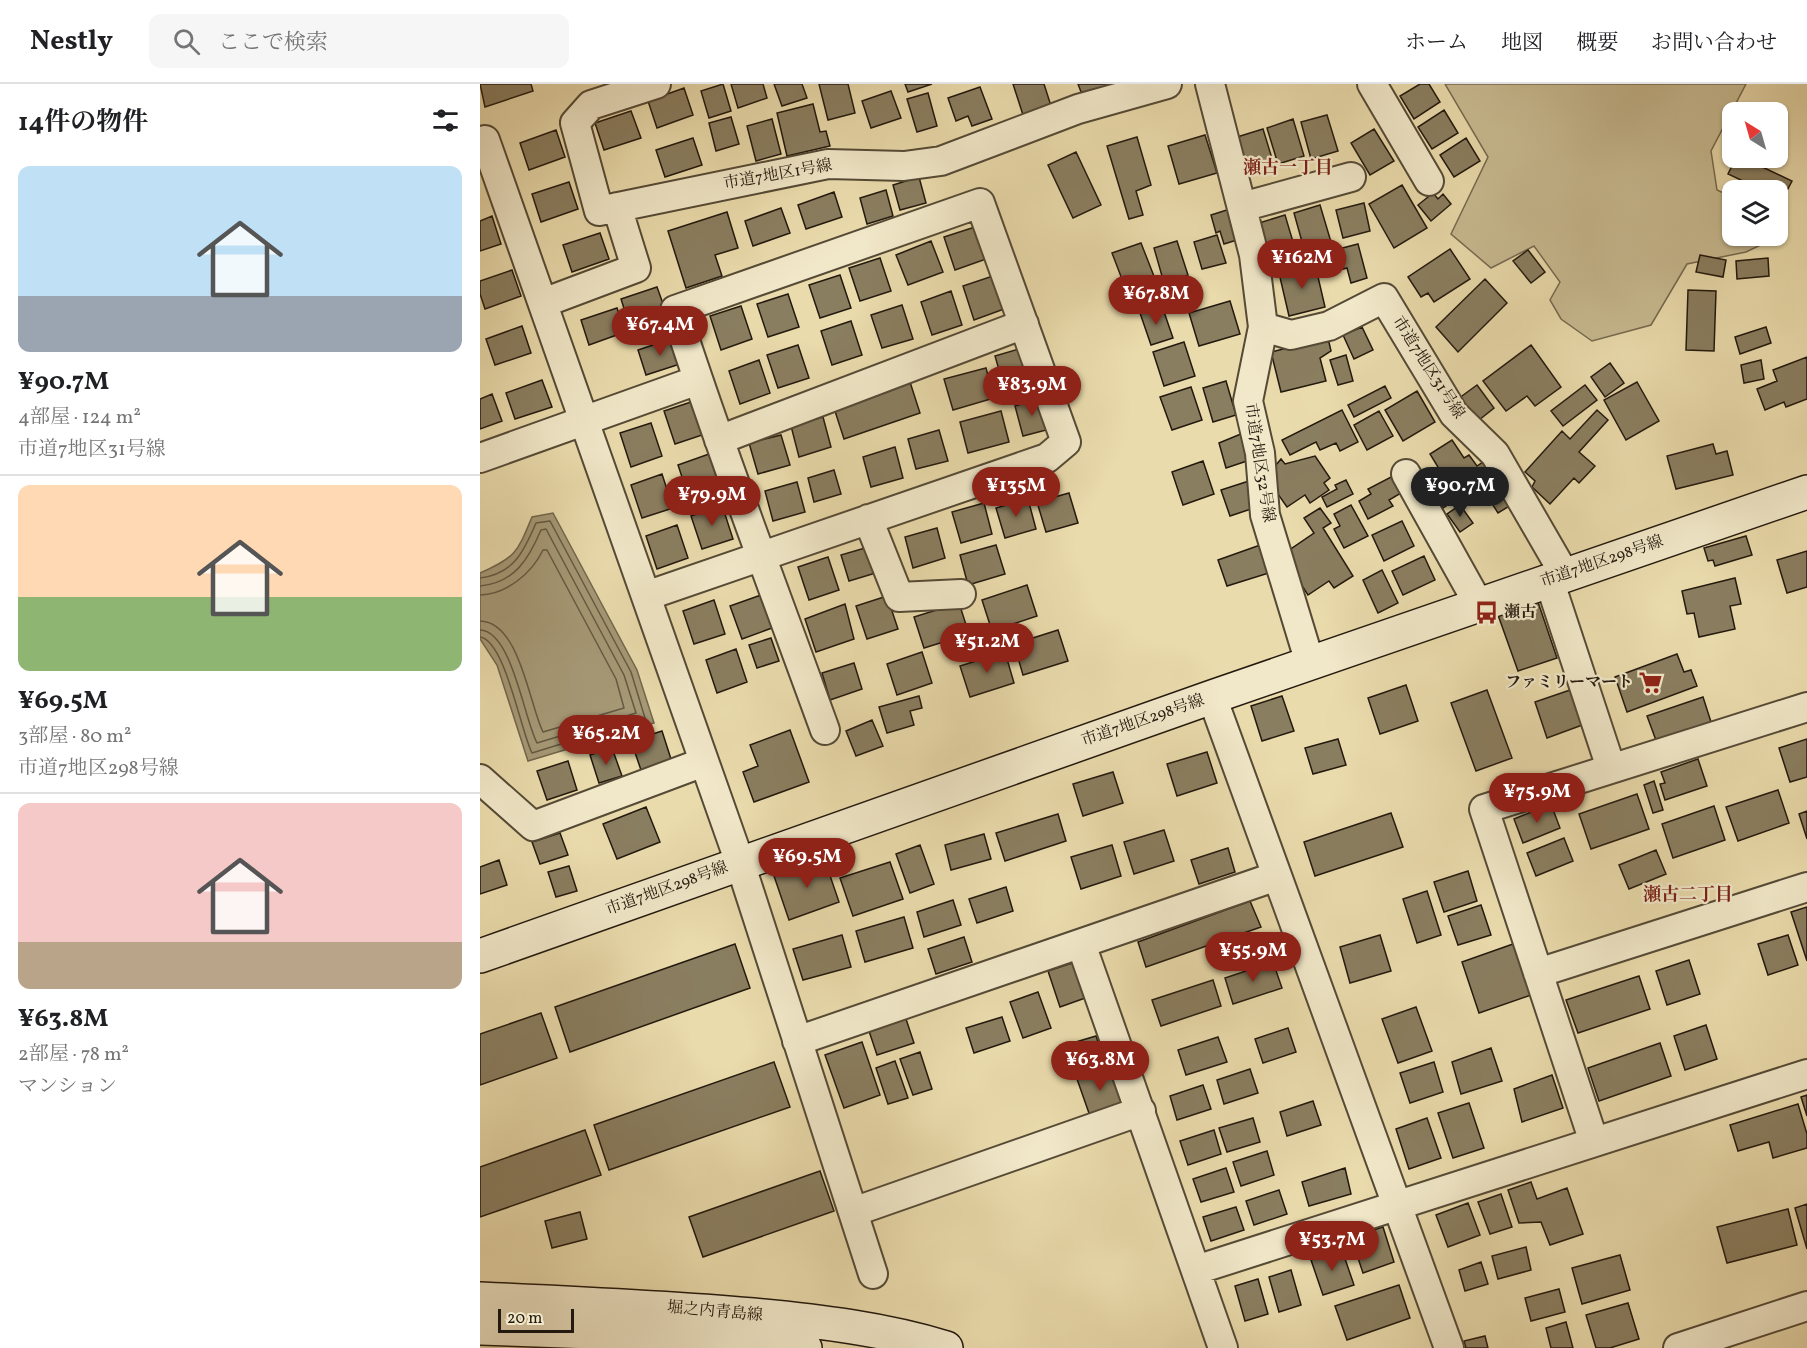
<!DOCTYPE html>
<html lang="ja">
<meta charset="utf-8">
<style>
body{margin:0;font-family:Vollkorn,"Noto Serif JP",serif;background:#f6f6f6;color:#202124;height:100vh;display:flex;flex-direction:column;font-size:22px;white-space:nowrap}
*{box-sizing:border-box;margin:0}
p{font-size:20px;color:#757577}
.icon{flex:none;width:33px;height:33px;fill:none;stroke:currentColor;stroke-width:2;stroke-linecap:round;stroke-linejoin:round}
.map{position:relative;flex:1;overflow:hidden}
.drawer{display:flex;flex-direction:column;background:#fff;width:480px}
.drawer>*{flex:none}
.needle{width:39px;rotate:323deg}
.tools{position:absolute;left:1242px;top:18px;display:grid;gap:12px}
.tools a{display:grid;place-items:center;width:66px;height:66px;border-radius:12px;background:#fff;box-shadow:0 2px 4px #0004;font-size:30px}
.scale{position:absolute;left:18px;bottom:15px;width:76px;box-sizing:border-box;padding-left:6px;border:3px solid #23190e;border-top:0;font-size:16px;line-height:21px;white-space:nowrap;color:#23190e;-webkit-text-stroke:4px #f1e8c9;paint-order:stroke}
.price{position:absolute;translate:-50% -51px;padding:0 14px;border-radius:21px;background:#8f2418;color:#fff;font-size:20px;line-height:39px;filter:drop-shadow(0 2px 3px #0008)}
.price::after{content:'';position:absolute;left:50%;top:36px;width:18px;height:14px;margin-left:-9px;background:inherit;clip-path:polygon(0 0,100% 0,50% 100%)}
.price.current{background:#222;color:#fff}
ul{padding:0;list-style:none}
li{display:grid;align-content:center;gap:12px;height:318px;padding:0 18px}
li+li{border-top:2px solid #e0e0e0}
li span{display:grid;place-items:center;height:186px;border-radius:12px;color:#555}
li>.icon{margin-inline-start:auto}
span .icon{width:108px;height:108px;fill:#fffc;stroke-width:1}
li b{font-size:26px}
h2{display:flex;justify-content:space-between;align-items:center;height:72px;padding:0 18px;font-size:26px}
header{display:flex;align-items:center;gap:36px;box-sizing:border-box;height:84px;padding:0 30px;background:#fff;border-bottom:2px solid #e0e0e0}
header strong{font-size:28px}
nav{display:flex;gap:33px;margin-inline-start:auto;font-size:21px}
.search{width:420px;height:54px;background:#f6f6f6;display:flex;align-items:center;gap:15px;box-sizing:border-box;padding:0 21px;border-radius:12px;color:#757577;font-size:22px}
main{display:flex;flex:1;min-height:0}
.map>svg:first-child{display:block}
.green{fill:#c8ba91;stroke:#766a50;stroke-width:1.5}
.water{fill:#a69976;stroke:#72664c;stroke-width:1.5}
.lines{fill:none;stroke-linecap:round;stroke-linejoin:round}
.shore{stroke:#645942;stroke-width:1.5}
.building{fill:#8a7e60;stroke:#23190e;stroke-width:1.5}
.street-casing{stroke:#554a36;stroke-width:32}
.secondary-casing{stroke:#23190e;stroke-width:36}
.street{stroke:#f1e8c9;stroke-width:28}
.secondary{stroke:#f1e8c9;stroke-width:33}
.labels{text-anchor:middle;dominant-baseline:central;stroke-width:4.5;stroke-linejoin:round;paint-order:stroke}
.street-label{font-size:16px;fill:#23190e;stroke:#f1e8c9}
.poi-label{font-size:16px;font-weight:bold;fill:#23190e;stroke:#f1e8c9;text-anchor:start}
.neighbourhood-label{font-size:18px;font-weight:bold;fill:#7a1f14;stroke:#f1e8c9}
</style>
<header>
<strong>Nestly</strong>
<div class="search"><svg class="icon" aria-label="search" viewBox="0 0 24 24"><circle cx="10" cy="10" r="6"/><path d="M15 15l6 6"/></svg>ここで検索</div>
<nav><a>ホーム</a><a>地図</a><a>概要</a><a>お問い合わせ</a></nav>
</header>
<main>
<section class="drawer">
<h2>14件の物件<svg class="icon" aria-label="filters" viewBox="0 0 24 24"><path d="M4 7h16M4 17h16"/><circle cx="9" cy="7" r="2"/><circle cx="15" cy="17" r="2"/></svg></h2>
<ul>
<li><span style="background:linear-gradient(#bfe0f5 70%,#9aa5b1 0)"><svg class="icon" aria-label="home" viewBox="0 0 24 24"><path d="M3 11l9-7 9 7M6 9v11h12V9"/></svg></span><div><b>¥90.7M</b><p>4部屋 · 124 m²</p><p>市道7地区31号線</p></div></li>
<li><span style="background:linear-gradient(#ffd9b3 60%,#8fb573 0)"><svg class="icon" aria-label="home" viewBox="0 0 24 24"><path d="M3 11l9-7 9 7M6 9v11h12V9"/></svg></span><div><b>¥69.5M</b><p>3部屋 · 80 m²</p><p>市道7地区298号線</p></div></li>
<li><span style="background:linear-gradient(#f6c9c9 75%,#b9a48a 0)"><svg class="icon" aria-label="home" viewBox="0 0 24 24"><path d="M3 11l9-7 9 7M6 9v11h12V9"/></svg></span><div><b>¥63.8M</b><p>2部屋 · 78 m²</p><p>マンション</p></div></li>
</ul>
</section>
<div class="map">
<svg width="1327" height="1264" viewBox="0 0 1327 1264">
<rect width="100%" height="100%" fill="#eadbac"/>
<filter id="stains"><feTurbulence type="fractalNoise" baseFrequency=".00333" numOctaves="4"/><feColorMatrix values="0 0 0 0 .2 0 0 0 0 .09 0 0 0 0 .02 0 0 0 .5 -.17"/></filter>
<radialGradient id="worn" r=".72"><stop offset=".6" stop-color="#630" stop-opacity="0"/><stop offset="1" stop-color="#630" stop-opacity=".3"/></radialGradient>
<path class="green" d="M965 0H1266L1231 67 1237 106 1252 113V152H1292L1291 156 1266 168 1207 180 1171 241 1112 257 1081 235 1070 216 1080 198 1054 162 1011 184 971 150 1008 73Z"/>
<path class="water" d="M73 429 157 586 174 639 48 677 17 581 0 555V489C36 473 37 469 52 433Z"/>
<g class="lines">
<path class="shore" d="M0 494C34 490 44 467 56 439L70 437 151 588 165 634 52 669C41 648 25 556 0 553
M0 502C35 499 49 474 61 446L66 445 144 591 156 629 57 659C44 635 32 547 0 546
M0 511C27 510 52 489 63 466H67L136 595 144 624 63 648C49 620 40 538 0 537"/>
</g>
<path class="building" d="M0 0H51L53 7 5 23Z
M243 0 251 27 229 34 221 7Z
M251 0H283L287 14 258 24Z
M294 0H322L327 14 302 22Z
M339 0H368L375 29 348 36Z
M425 0H452L428 8Z
M533 0H564L572 25 544 34Z
M598 0H631L632 2 603 13Z
M940 0H949L960 18 934 35 920 12Z
M500 3 512 35 492 42 488 32 476 37 468 14Z
M204 4 213 31 177 44 168 17Z
M411 7 421 34 391 44 382 17Z
M448 9 457 42 437 48 427 15Z
M333 20 340 48 346 47 350 62 307 72 297 29Z
M964 26 978 49 952 65 938 43Z
M151 27 161 54 124 66 115 39Z
M847 31 858 67 831 75 821 38Z
M251 33 259 60 236 67 229 39Z
M292 35 301 70 276 77 267 42Z
M813 35 824 72 798 80 787 44Z
M783 45 794 81 767 89 757 53Z
M894 45 914 77 890 91 871 59Z
M76 46 85 73 49 86 40 59Z
M725 51 737 89 699 100 688 62Z
M657 53 671 101 656 107 663 131 649 135 627 62Z
M213 54 222 81 185 93 176 66Z
M986 54 1000 77 974 93 960 71Z
M596 68 621 121 593 134 568 81Z
M1256 74H1276L1274 79 1312 97 1302 116 1298 114V106H1282L1248 90Z
M439 93 446 119 420 126 413 101Z
M89 98 98 125 61 138 52 110Z
M922 101 947 144 914 164 889 120Z
M406 106 413 132 387 140 380 114Z
M354 108 362 133 326 145 318 121Z
M953 109 958 115 963 110 971 120 951 137 938 121Z
M884 119 890 147 863 154 856 126Z
M840 121 851 158 824 165 814 129Z
M301 124 310 149 273 162 265 137Z
M750 125 760 155 744 160 740 147 736 149 731 131Z
M247 128 258 164 235 171 242 192 206 204 188 147Z
M805 131 816 168 789 176 779 139Z
M12 132 21 160 0 167V137Z
M495 143 506 175 475 186 464 153Z
M120 149 129 175 92 188 83 161Z
M737 151 746 179 722 185 714 158Z
M451 157 463 188 428 201 416 171Z
M697 157 708 191 684 199 674 164Z
M661 159 679 205 650 216 632 169Z
M878 160 887 194 871 199 867 184 848 189 843 169Z
M970 165 990 195 954 218 948 209 941 213 928 193Z
M1048 166 1065 188 1051 199 1033 177Z
M1220 171 1246 176 1243 193 1216 188Z
M400 174 411 207 380 217 369 184Z
M1288 174 1289 192 1257 195 1256 177Z
M835 180 845 223 809 232 799 189Z
M32 186 41 212 5 225 0 210V197Z
M360 191 371 224 340 234 329 201Z
M513 192 524 225 494 236 483 202Z
M1005 195 1027 219 978 268 956 243Z
M177 203 186 228 149 240 141 215Z
M1208 206 1236 207 1234 267 1206 266Z
M471 207 482 241 452 251 441 218Z
M308 210 319 243 288 253 277 220Z
M750 217 760 250 719 262 709 229Z
M422 221 433 255 402 264 391 231Z
M261 222 272 255 241 266 230 232Z
M682 222 693 254 671 261 660 229Z
M137 224 145 248 109 261 101 236Z
M371 237 382 271 352 281 341 247Z
M42 242 51 269 15 281 6 255Z
M882 243 893 266 874 275 863 251Z
M1286 243 1291 259 1260 270 1255 253Z
M194 254 203 279 166 291 158 266Z
M848 254 851 267 840 274 846 297 801 308 791 268Z
M704 258 715 292 684 302 673 268Z
M318 261 329 294 298 304 287 271Z
M1051 261 1081 303 1055 322 1047 312 1026 327 1003 297Z
M542 264 550 295 524 303 515 272Z
M866 271 873 297 858 301 850 276Z
M1327 273V315L1306 323 1304 318 1285 326 1277 305 1297 297 1293 286Z
M279 276 290 309 260 320 249 287Z
M1281 276 1284 295 1264 299 1261 281Z
M1130 279 1144 299 1125 313 1111 293Z
M506 284 514 314 473 326 464 295Z
M62 296 72 323 35 335 26 309Z
M746 297 756 331 733 338 723 304Z
M430 298 440 329 364 355 354 324Z
M1157 298 1179 337 1146 356 1124 316Z
M997 301 1014 324 994 340 978 315Z
M1105 301 1117 316 1083 342 1071 327Z
M905 302 911 314 874 333 868 321Z
M711 303 722 336 692 346 680 313Z
M937 307 955 338 923 357 905 326Z
M12 310 22 337 0 345V315Z
M561 314 570 345 543 352 535 322Z
M214 317 225 350 195 360 184 327Z
M862 326 878 358 860 367 856 359 840 366 836 358 810 371 802 356Z
M1117 326 1128 336 1099 368 1115 382 1099 399 1094 394 1070 420 1052 403 1055 397 1045 388 1082 347 1090 355Z
M521 327 529 358 488 369 480 338Z
M899 327 913 352 887 366 874 341Z
M343 333 351 363 319 373 311 342Z
M171 339 182 372 151 383 140 349Z
M459 346 468 377 436 385 428 355Z
M768 347 776 374 746 384 739 359Z
M301 351 310 381 278 390 269 359Z
M972 356 984 374 989 371 997 382 1003 378 1031 421 1018 429 1004 407 982 421 978 414 963 424 943 393 958 383 950 370Z
M1233 360 1236 370 1247 367 1253 391 1196 405 1187 372Z
M415 363 423 394 391 403 383 373Z
M229 370 240 404 209 414 198 381Z
M835 372 850 394 844 399 849 406 830 419 825 411 807 423 786 393 801 375 805 380Z
M723 377 734 410 703 421 692 388Z
M354 386 361 410 334 418 328 394Z
M182 390 193 424 162 434 151 401Z
M913 392 921 409 909 416 913 422 888 435 879 417 891 410 888 405Z
M772 396 780 422 750 432 741 406Z
M866 396 873 410 847 423 842 413 857 405 855 401Z
M317 398 325 428 293 437 285 407Z
M589 409 598 439 566 448 557 418Z
M548 415 556 445 525 454 516 424Z
M504 419 512 450 481 459 472 428Z
M242 421 253 455 222 465 211 432Z
M871 421 888 452 864 464 854 445 860 442 854 430Z
M980 421 993 439 980 448 967 430Z
M840 424 851 439 843 444 873 492 854 504 849 497 828 511 802 471 834 449 824 434Z
M922 437 934 462 904 477 892 451Z
M197 441 208 474 177 485 166 452Z
M457 444 465 474 433 484 425 453Z
M1266 452 1272 471 1235 482 1233 476 1228 477 1224 464Z
M783 460 792 488 747 502 738 476Z
M516 461 525 490 488 501 480 471Z
M392 462 399 488 369 497 361 471Z
M1327 467V503L1307 509 1297 476Z
M944 472 955 496 923 511 912 487Z
M348 473 359 506 329 516 318 483Z
M902 486 918 519 898 529 883 496Z
M1255 494 1261 520 1250 522 1255 545 1219 553 1214 529 1207 530 1202 507Z
M547 501 557 532 512 547 502 516Z
M281 511 292 544 262 555 250 522Z
M407 512 418 545 387 555 376 522Z
M234 516 245 550 214 560 203 527Z
M1058 518 1077 574 1038 587 1018 531Z
M479 519 489 550 444 564 434 533Z
M365 520 374 555 336 568 325 535Z
M578 546 588 577 543 591 534 560Z
M291 554 299 577 277 584 269 561Z
M256 565 267 598 237 609 226 576Z
M442 568 452 599 417 611 407 580Z
M525 568 534 599 490 613 480 582Z
M1197 570 1204 588 1211 586 1217 602 1147 628 1135 593Z
M374 579 382 605 350 616 342 589Z
M926 601 938 637 900 650 888 614Z
M1093 605 1105 640 1067 654 1055 618Z
M1007 606 1032 674 996 687 971 619Z
M439 612 442 624 430 627 434 641 407 649 399 623Z
M802 612 814 647 782 657 771 622Z
M1223 613 1232 641 1177 659 1167 632Z
M392 636 403 662 376 672 366 647Z
M310 646 329 698 274 718 263 688 278 682 270 661Z
M182 647 191 675 161 686 151 657Z
M858 655 866 681 833 690 825 664Z
M1327 655V693L1310 698 1299 664Z
M132 664 142 692 119 699 110 671Z
M727 668 737 699 697 712 687 680Z
M1218 675 1227 702 1185 716 1180 700 1185 699 1181 688Z
M88 677 97 706 67 716 57 687Z
M633 688 643 719 603 732 593 700Z
M1174 697 1183 726 1173 729 1164 701Z
M1298 706 1309 739 1258 757 1246 723Z
M1157 710 1169 745 1111 765 1099 730Z
M1071 720 1080 744 1043 759 1034 735Z
M1234 722 1245 756 1193 774 1182 740Z
M166 723 180 758 137 775 123 740Z
M1327 727V755L1319 730Z
M911 729 923 763 835 792 824 758Z
M578 730 586 757 525 777 516 749Z
M684 746 694 777 654 790 644 758Z
M80 749 88 771 60 780 52 758Z
M504 750 511 775 471 786 465 761Z
M1084 754 1093 777 1056 792 1047 769Z
M440 761 454 800 430 809 416 770Z
M632 761 641 792 601 805 591 773Z
M748 764 755 788 719 800 711 776Z
M1176 766 1186 790 1149 805 1139 781Z
M344 774 359 818 309 836 294 792Z
M19 776 27 801 0 810V783Z
M410 778 423 815 373 832 360 794Z
M89 782 97 807 76 813 68 788Z
M988 787 997 817 964 828 954 798Z
M526 803 533 827 497 839 489 815Z
M947 807 961 851 937 859 923 815Z
M473 816 481 841 444 853 437 828Z
M770 817 781 843 666 883 658 858Z
M1001 821 1011 851 978 861 968 832Z
M1327 823V877L1311 828Z
M424 833 433 864 385 878 376 847Z
M362 851 371 883 323 896 313 865Z
M900 851 911 887 870 899 860 863Z
M1308 851 1318 881 1288 891 1278 860Z
M484 853 492 878 456 890 448 865Z
M255 860 270 904 90 968 75 923Z
M1033 860 1051 911 999 929 982 878Z
M1209 876 1220 910 1187 921 1176 887Z
M595 878 608 913 580 923 568 887Z
M793 878 802 904 753 920 745 894Z
M1159 892 1170 925 1098 949 1086 916Z
M733 896 741 922 681 942 672 916Z
M558 908 571 944 543 954 530 918Z
M936 923 952 967 918 979 902 935Z
M61 929 77 974 0 1001V950Z
M522 933 530 957 494 969 486 944Z
M426 935 434 959 397 971 389 947Z
M1226 941 1237 975 1205 986 1194 952Z
M808 944 816 968 783 979 775 955Z
M616 952 624 976 597 985 589 960Z
M738 953 747 978 706 991 698 966Z
M382 958 400 1011 364 1024 345 971Z
M1180 959 1191 992 1119 1017 1108 984Z
M1011 964 1022 997 981 1010 972 978Z
M440 968 452 1005 433 1011 420 975Z
M415 977 428 1014 408 1020 396 984Z
M294 978 310 1023 129 1086 114 1041Z
M954 978 963 1008 930 1019 920 989Z
M630 984 642 1020 610 1032 597 995Z
M770 985 778 1009 744 1020 737 996Z
M1072 991 1083 1024 1042 1038 1034 1005Z
M723 1001 731 1025 697 1036 690 1012Z
M1327 1011V1032L1321 1013Z
M833 1017 841 1041 807 1052 800 1028Z
M989 1019 1004 1064 973 1074 958 1029Z
M1318 1020 1327 1050V1064L1293 1074 1289 1058 1258 1067 1250 1041Z
M773 1034 780 1058 747 1068 739 1044Z
M947 1034 961 1074 929 1085 916 1045Z
M105 1046 121 1091 0 1133V1083Z
M734 1046 741 1070 708 1081 700 1057Z
M787 1067 794 1091 761 1102 753 1078Z
M746 1084 754 1108 721 1118 713 1095Z
M865 1084 871 1110 829 1122 822 1098Z
M340 1087 354 1127 223 1173 209 1133Z
M1051 1098 1057 1115 1087 1104 1103 1150 1070 1161 1061 1138 1039 1139 1028 1106Z
M799 1106 807 1130 774 1141 766 1117Z
M1021 1110 1032 1143 1010 1150 998 1118Z
M988 1119 1000 1151 968 1163 956 1131Z
M1327 1120V1165L1315 1124Z
M756 1123 764 1146 731 1157 723 1133Z
M1308 1125 1317 1161 1247 1179 1237 1143Z
M100 1128 107 1155 72 1164 65 1137Z
M903 1143 914 1178 883 1189 871 1153Z
M1046 1163 1051 1186 1018 1195 1012 1172Z
M862 1166 874 1201 843 1211 831 1176Z
M1140 1171 1150 1206 1102 1220 1092 1184Z
M1001 1178 1008 1200 985 1207 979 1186Z
M811 1186 821 1221 799 1228 789 1193Z
M778 1195 788 1230 765 1237 755 1202Z
M919 1201 930 1234 867 1256 855 1222Z
M1079 1205 1085 1228 1051 1237 1045 1214Z
M1148 1219 1159 1255 1130 1264H1116L1106 1231Z
M1086 1238 1093 1264H1071L1066 1244Z
M1005 1252 1008 1264H986L984 1257Z"/>
<g class="lines">
<defs>
<path id="street" d="M176 0 111 21 95 39 119 127 348 80 424 82 461 77 598 25 687 0
M730 0 774 171 783 243 768 317 780 369 785 431 830 579
M892 0 949 97
M0 59 5 56 260 779 393 1190
M762 123 871 93
M63 219 156 184 137 123
M783 243 811 251 849 242 904 214 974 330 1015 370 1085 491
M239 356 544 240
M0 374 218 296
M926 390 999 521
M388 435 419 513 481 510
M1069 496 1131 684
M166 512 567 374 586 358 500 119 195 226C241 367 294 506 345 646
M732 613 969 1264
M0 695 53 742 224 678
M601 860 743 1264
M1058 889 1327 803
M317 957 797 792
M1114 1058 1004 725 1327 623
M373 1128 661 1027
M716 1186 1327 990
M1198 1264 1327 1222"/>
<path id="secondary" d="M0 872 732 613 1327 408
M0 1215C91 1219 182 1223 273 1231 338 1237 404 1245 466 1264
M0 1244 197 1251 325 1264"/>
</defs>
<use href="#street" class="street-casing"/>
<use href="#secondary" class="secondary-casing"/>
<use href="#street" class="street"/>
<use href="#secondary" class="secondary"/>
</g>
<defs>
<symbol id="bus-bare" viewBox="-9 -9 18 18"><path d="M-5-6H5V4H4V6H2V4H-2V6H-4V4H-5ZM-3.5-4V0h7V-4ZM-3.5 1.2v1.5H-2V1.2ZM2 1.2v1.5H3.5V1.2Z" fill="#8f2418" stroke="#f1e8c9" stroke-width="2.5" paint-order="stroke"/></symbol>
<symbol id="supermarket-bare" viewBox="-9 -9 18 18"><path d="M-6-5.5h2.5l.6 2H6L4.5 2H-2.5L-4.4-4H-6ZM-1.5 3.2a1.3 1.3 0 1 0 .1 0ZM3 3.2a1.3 1.3 0 1 0 .1 0Z" fill="#8f2418" stroke="#f1e8c9" stroke-width="2.5" paint-order="stroke"/></symbol>
</defs>
<g fill-rule="evenodd">
<use href="#bus-bare" x="990" y="512" width="33" height="33"/>
<use href="#supermarket-bare" x="1154" y="582" width="33" height="33"/>
</g>
<g class="labels">
<g class="street-label">
<text transform="translate(298 91) rotate(-10)">市道7地区1号線</text>
<text transform="translate(948 284) rotate(57)">市道7地区31号線</text>
<text transform="translate(779 379) rotate(81)">市道7地区32号線</text>
<text transform="translate(1122 478) rotate(-19)">市道7地区298号線</text>
<text transform="translate(663 637) rotate(-19)">市道7地区298号線</text>
<text transform="translate(187 805) rotate(-20)">市道7地区298号線</text>
<text transform="translate(235 1228) rotate(5)">堀之内青島線</text>
</g>
<g class="poi-label">
<text x="1024" y="529">瀬古</text>
<text x="1153" y="599" text-anchor="end">ファミリーマート</text>
</g>
<g class="neighbourhood-label">
<text x="808" y="84">瀬古一丁目</text>
<text x="1208" y="811">瀬古二丁目</text>
</g>
</g>
<rect width="100%" height="100%" filter="url(#stains)"/>
<rect width="100%" height="100%" fill="url(#worn)"/>
</svg>
<div class="tools">
<a><svg class="needle" viewBox="-14 -14 28 28"><path d="M0-13l5 13h-10z" fill="#e53935"/><path d="M0 13l5-13h-10z" fill="#757577"/></svg></a>
<a><svg class="icon" aria-label="layers" viewBox="0 0 24 24"><path d="M12 4l9 5-9 5-9-5zM3 14l9 5 9-5"/></svg></a>
</div>
<div class="scale">20 m</div>
<b class="price" style="left:822px;top:206px">¥162M</b>
<b class="price" style="left:676px;top:242px">¥67.8M</b>
<b class="price" style="left:180px;top:273px">¥67.4M</b>
<b class="price" style="left:552px;top:333px">¥83.9M</b>
<b class="price" style="left:536px;top:434px">¥135M</b>
<b class="price current" style="left:980px;top:434px">¥90.7M</b>
<b class="price" style="left:232px;top:443px">¥79.9M</b>
<b class="price" style="left:507px;top:590px">¥51.2M</b>
<b class="price" style="left:126px;top:682px">¥65.2M</b>
<b class="price" style="left:1057px;top:740px">¥75.9M</b>
<b class="price" style="left:327px;top:805px">¥69.5M</b>
<b class="price" style="left:773px;top:899px">¥55.9M</b>
<b class="price" style="left:620px;top:1008px">¥63.8M</b>
<b class="price" style="left:852px;top:1188px">¥53.7M</b>
</div>
</main>
